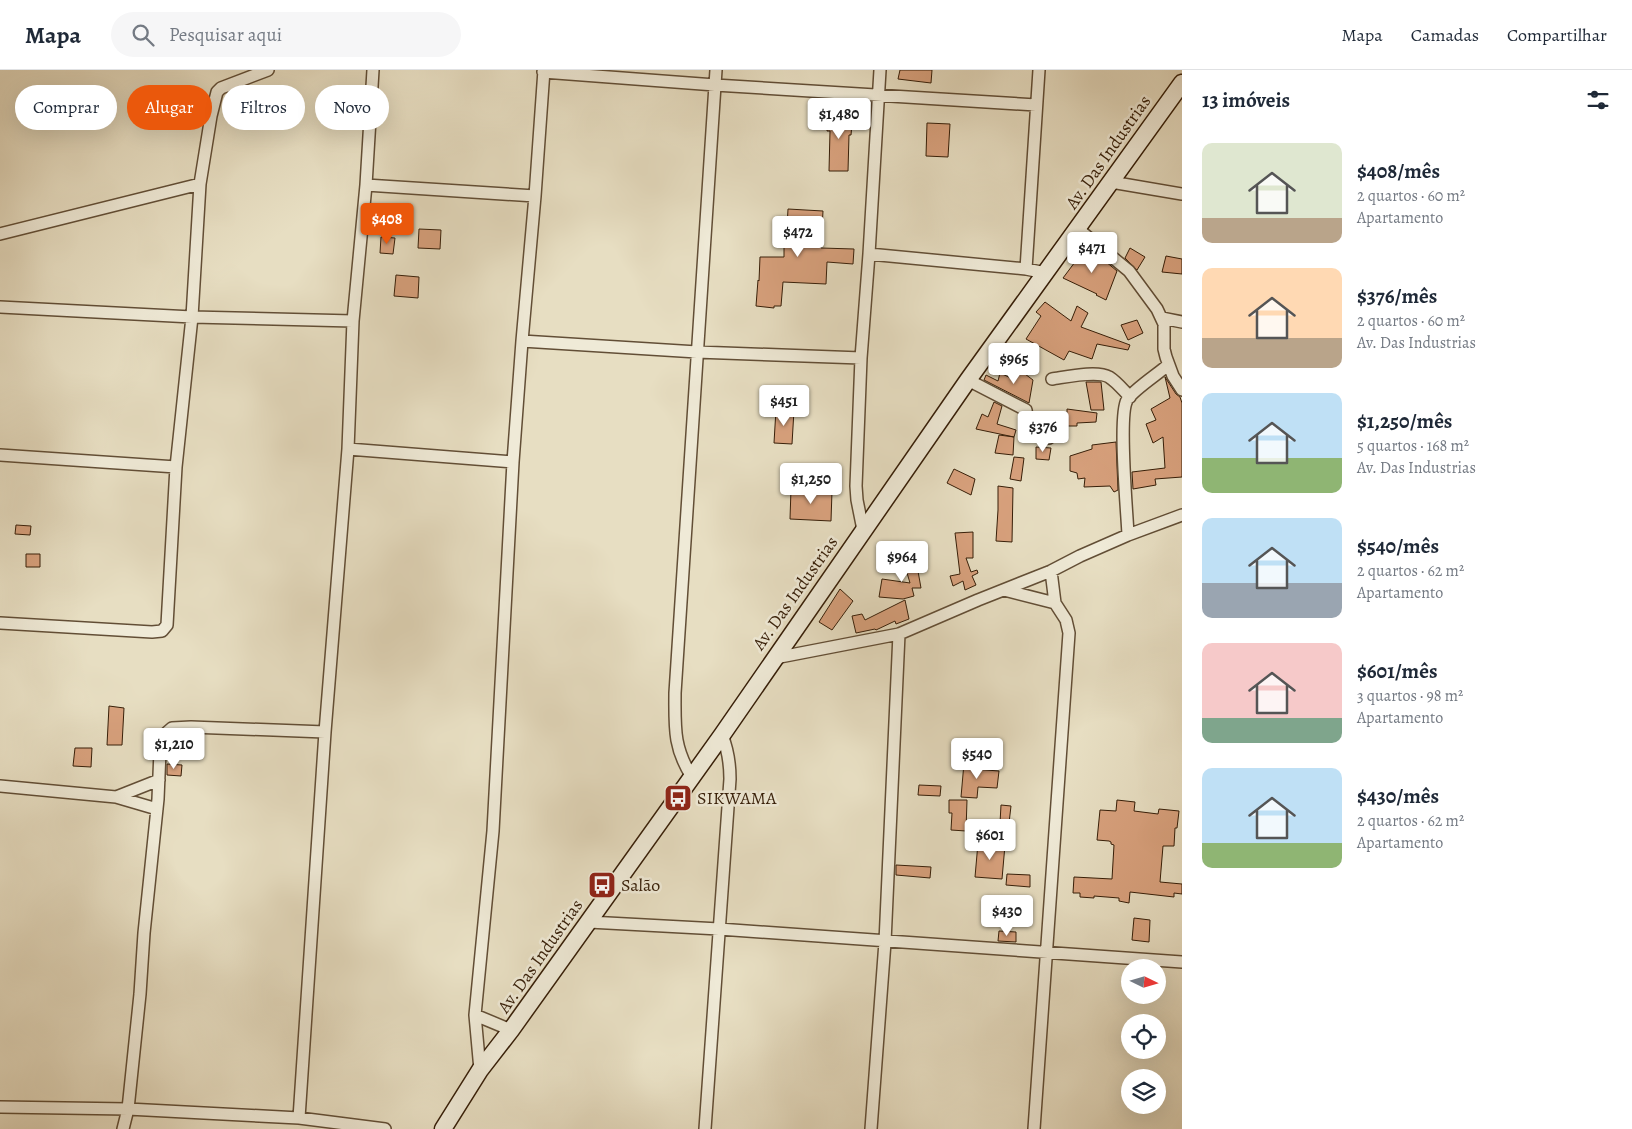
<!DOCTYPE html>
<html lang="pt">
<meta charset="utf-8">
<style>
body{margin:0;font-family:Alegreya,serif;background:#f6f6f7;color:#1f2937;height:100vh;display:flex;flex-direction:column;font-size:19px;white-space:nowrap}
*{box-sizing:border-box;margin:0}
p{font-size:16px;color:#747a83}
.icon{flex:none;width:28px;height:28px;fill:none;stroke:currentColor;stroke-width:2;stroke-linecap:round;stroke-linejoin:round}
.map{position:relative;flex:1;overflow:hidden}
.sheet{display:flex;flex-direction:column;background:#fff;width:450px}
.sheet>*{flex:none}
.guide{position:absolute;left:15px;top:15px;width:475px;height:45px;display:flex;gap:10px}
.needle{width:32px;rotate:95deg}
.buttons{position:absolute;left:1121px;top:889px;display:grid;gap:10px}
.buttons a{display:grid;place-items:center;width:45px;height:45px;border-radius:50%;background:#fff;box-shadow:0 5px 20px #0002;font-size:25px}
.price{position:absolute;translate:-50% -42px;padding:0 11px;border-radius:5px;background:#fff;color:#222;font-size:16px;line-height:32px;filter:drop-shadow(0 1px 2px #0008)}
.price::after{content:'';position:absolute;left:50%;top:30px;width:15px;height:11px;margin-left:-8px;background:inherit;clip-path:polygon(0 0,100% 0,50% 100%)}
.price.active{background:#ea580c;color:#fff}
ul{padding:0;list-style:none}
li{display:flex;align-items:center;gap:15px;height:125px;padding:0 20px}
li span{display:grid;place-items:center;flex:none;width:140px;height:100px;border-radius:10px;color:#555}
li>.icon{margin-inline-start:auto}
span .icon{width:60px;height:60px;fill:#fffc;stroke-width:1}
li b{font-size:21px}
h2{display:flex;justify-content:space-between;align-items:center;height:60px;padding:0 20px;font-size:21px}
.pill{padding:0 18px;border-radius:22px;background:#fff;box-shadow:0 5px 20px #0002;font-size:18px;line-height:45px}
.pill.active{background:#ea580c;color:#fff}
header{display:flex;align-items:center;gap:30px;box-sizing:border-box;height:70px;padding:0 25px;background:#fff;border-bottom:1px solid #e0e1e3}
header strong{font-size:24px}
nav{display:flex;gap:28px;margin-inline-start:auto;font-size:18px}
.search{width:350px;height:45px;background:#f6f6f7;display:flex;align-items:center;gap:12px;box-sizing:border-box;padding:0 18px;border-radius:28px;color:#747a83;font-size:19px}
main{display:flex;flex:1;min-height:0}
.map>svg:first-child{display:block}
.building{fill:#d8a17d;stroke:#361e08}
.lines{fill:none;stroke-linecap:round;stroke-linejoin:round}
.minor-casing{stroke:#624e36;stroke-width:14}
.secondary-casing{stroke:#361e08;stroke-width:19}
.minor{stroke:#efead7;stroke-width:11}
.secondary{stroke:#efead7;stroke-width:16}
.labels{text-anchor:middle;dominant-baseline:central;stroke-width:5;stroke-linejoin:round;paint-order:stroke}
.street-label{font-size:18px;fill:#361e08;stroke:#efead7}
.poi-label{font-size:18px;fill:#361e08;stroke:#efead7;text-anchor:start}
</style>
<header>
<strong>Mapa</strong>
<div class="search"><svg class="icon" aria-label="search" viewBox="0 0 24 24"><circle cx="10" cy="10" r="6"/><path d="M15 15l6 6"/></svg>Pesquisar aqui</div>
<nav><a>Mapa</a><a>Camadas</a><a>Compartilhar</a></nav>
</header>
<main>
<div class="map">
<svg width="1182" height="1059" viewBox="0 0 1182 1059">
<rect width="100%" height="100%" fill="#e7dec2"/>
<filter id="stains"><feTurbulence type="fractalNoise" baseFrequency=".004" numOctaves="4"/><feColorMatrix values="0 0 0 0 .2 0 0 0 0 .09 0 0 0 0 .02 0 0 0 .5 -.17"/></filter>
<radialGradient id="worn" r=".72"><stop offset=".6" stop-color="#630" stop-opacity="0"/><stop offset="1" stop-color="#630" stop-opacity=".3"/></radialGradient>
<path class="building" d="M900 0H932L931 13 898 9Z
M828 41 853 43 851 65H849L848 101H829L830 61H827Z
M927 53 950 54 948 87 926 86Z
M788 139 823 141 821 178 854 179 853 194 827 192 826 214 783 212 781 236H774V238L756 236 758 210 759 211 760 187H784V176H786Z
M419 159 441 160 440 179 418 178Z
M381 167 395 168 393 184 380 183Z
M1087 176 1117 201 1106 230 1096 225 1097 224 1063 208Z
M1130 178 1145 187 1137 200 1125 188Z
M1166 186 1182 189V204L1162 202Z
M396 205 419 207 418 228 394 226Z
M1045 232 1071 251 1077 236 1088 243 1081 257 1130 275 1128 280 1097 274 1092 289 1069 281 1064 290 1026 269 1041 246 1036 242Z
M1137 250 1143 263 1128 270 1121 255Z
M1021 301 1033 310 1029 333 984 310 986 305 998 311 1000 303 1013 309Z
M1165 307 1176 324 1180 327 1182 333V407L1155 409 1156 415 1133 419 1132 402 1165 398 1163 367 1153 373 1146 354 1156 350 1151 339 1170 328Z
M1086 312H1101L1104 340H1091Z
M994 332 1002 336 997 354 1016 360 1014 367 976 359 982 344 988 347Z
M776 339 794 340 792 374 774 373Z
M1067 339 1097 343 1096 352 1077 353V356H1067Z
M999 365 1014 367 1013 385 995 383Z
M1116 372 1118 420 1114 422 1110 416 1084 417 1085 408 1078 409 1077 403 1070 401V386L1092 379V375Z
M1036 377 1051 378 1049 390 1036 389Z
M1014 387 1024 388 1021 411 1010 409Z
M954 399 975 409 971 425 947 413Z
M998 416 1013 418 1012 472 996 471 998 440Z
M791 419 832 421 831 451 790 449Z
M16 455 31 456 30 465 15 464Z
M973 462V488H966L971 502 977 500 978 503 972 506 976 515 965 520 963 511 953 516 950 506 960 504 955 463Z
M895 473 914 478 913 488 893 486Z
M26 484H40V497H26Z
M906 487 916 490 921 518H912L914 526 903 529 879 527 882 509 910 513 905 496Z
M840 519 853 531 832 560 819 552Z
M905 530 909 549 896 554 895 551 876 560 875 559 856 563 852 546 862 544 865 550Z
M109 636 124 638 122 675H107Z
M75 678H92L91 697 73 696Z
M964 693H973V699L999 701 997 718 978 717 977 728 961 727Z
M167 694 182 695 181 706 167 705Z
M919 715 941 716 940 726 918 725Z
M949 730H967L966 761 951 760 952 743H949Z
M1117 730 1135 732 1134 741 1158 744 1159 739 1179 741 1177 758H1175L1174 776H1163L1160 812 1182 814V824L1174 823V827L1130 822 1129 833 1119 831V828L1094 826V828L1080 827V823H1073L1074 807 1112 809 1114 775 1111 774V772L1109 771 1097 770 1100 740 1116 741Z
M1001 735 1011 736 1009 753H1000Z
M978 773 1005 775 1002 809 975 807Z
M896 795 931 797 930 808 896 805Z
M1007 804 1030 805V817L1006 815Z
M1134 848 1150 850 1149 872 1132 870Z
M999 861 1016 862V872L998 871Z"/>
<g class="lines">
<defs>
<path id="minor" d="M543 2 715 15 1036 35
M1111 112 1182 124
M366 115 535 126
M1078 159 1129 201 1157 239 1164 254V279L1166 287 1173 306 1182 320
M0 164 200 114
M869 184 1026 199 1046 203
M1026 199 1039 0
M0 237 192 247 353 251
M1162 248 1182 252
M522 271 697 282 861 288
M1052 309C1066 307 1097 300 1109 307 1117 312 1123 320 1130 327
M968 310 1026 340 1029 363 1031 365 1049 368
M348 379 513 392
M0 385 176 397
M863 460 857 430 856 416 861 288 869 184 880 0
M1128 465C1127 441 1118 346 1127 330 1133 320 1158 304 1168 295
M1004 520 1055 533
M0 553 152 562 162 561 167 555 176 397 192 247 200 114 211 46 217 22 221 18 268 0
M775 588 899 564 978 530 1051 501 1080 486 1128 465 1182 445
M692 707C673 677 675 657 675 623L716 0
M0 716 116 727 157 739
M116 727 159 710
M589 852 719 859 1182 892
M475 945 511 960
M480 1000 475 945 493 761 513 392 522 271 535 126 544 0
M0 1037 128 1039 299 1048 385 1059
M299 1048 325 662 348 379 353 251 366 115 373 0
M123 1059 128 1039 140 924 144 863 158 729 160 681 164 665 172 658 191 657 325 662
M705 1059 730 709C730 693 728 680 722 665
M871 1059 885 872 899 564
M1034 1059 1069 563 1066 550 1055 533 1051 501"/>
<path id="secondary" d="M443 1059 480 1000 511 960 722 665 968 310 1182 13"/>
</defs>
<use href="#minor" class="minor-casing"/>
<use href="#secondary" class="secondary-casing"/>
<use href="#minor" class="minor"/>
<use href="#secondary" class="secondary"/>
</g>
<defs>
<symbol id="bus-square" viewBox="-11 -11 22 22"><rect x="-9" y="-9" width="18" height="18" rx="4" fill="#8f2418" stroke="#efead7"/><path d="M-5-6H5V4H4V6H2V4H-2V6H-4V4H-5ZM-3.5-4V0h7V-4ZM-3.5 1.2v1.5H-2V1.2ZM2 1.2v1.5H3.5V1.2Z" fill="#fff"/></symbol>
</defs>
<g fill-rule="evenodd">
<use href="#bus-square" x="662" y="712" width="32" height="32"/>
<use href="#bus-square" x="586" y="799" width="32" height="32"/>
</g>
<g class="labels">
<g class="street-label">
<text transform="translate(1108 82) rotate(-55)">Av. Das Industrias</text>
<text transform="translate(795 523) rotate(-55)">Av. Das Industrias</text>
<text transform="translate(540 886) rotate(-55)">Av. Das Industrias</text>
</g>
<g class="poi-label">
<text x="697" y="728">SIKWAMA</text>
<text x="621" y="815">Salão</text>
</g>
</g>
<rect width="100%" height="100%" filter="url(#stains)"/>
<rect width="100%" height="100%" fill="url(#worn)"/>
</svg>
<div class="buttons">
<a><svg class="needle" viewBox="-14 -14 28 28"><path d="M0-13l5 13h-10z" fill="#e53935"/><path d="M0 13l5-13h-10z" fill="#747a83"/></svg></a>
<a><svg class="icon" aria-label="locate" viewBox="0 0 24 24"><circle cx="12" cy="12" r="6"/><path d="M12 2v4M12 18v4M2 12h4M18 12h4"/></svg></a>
<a><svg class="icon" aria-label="layers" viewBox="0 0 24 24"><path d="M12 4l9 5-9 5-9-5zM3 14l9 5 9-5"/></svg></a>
</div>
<b class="price" style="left:839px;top:70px">$1,480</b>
<b class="price active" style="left:387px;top:175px">$408</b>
<b class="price" style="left:798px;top:188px">$472</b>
<b class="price" style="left:1092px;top:204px">$471</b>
<b class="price" style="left:1014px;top:315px">$965</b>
<b class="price" style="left:784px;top:357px">$451</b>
<b class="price" style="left:1043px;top:383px">$376</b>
<b class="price" style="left:811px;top:435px">$1,250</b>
<b class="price" style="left:902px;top:513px">$964</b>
<b class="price" style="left:174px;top:700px">$1,210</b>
<b class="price" style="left:977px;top:710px">$540</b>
<b class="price" style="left:990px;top:791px">$601</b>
<b class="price" style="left:1007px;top:867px">$430</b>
<div class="guide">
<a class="pill">Comprar</a>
<a class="pill active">Alugar</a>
<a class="pill">Filtros</a>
<a class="pill">Novo</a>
</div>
</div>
<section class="sheet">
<h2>13 imóveis<svg class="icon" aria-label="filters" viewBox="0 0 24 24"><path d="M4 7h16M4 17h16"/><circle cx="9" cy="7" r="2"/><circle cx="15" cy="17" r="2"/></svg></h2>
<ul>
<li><span style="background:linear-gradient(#dfe7d0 75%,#b9a48a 0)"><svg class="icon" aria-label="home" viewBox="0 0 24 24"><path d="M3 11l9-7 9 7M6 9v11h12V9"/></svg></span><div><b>$408/mês</b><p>2 quartos · 60 m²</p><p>Apartamento</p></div></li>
<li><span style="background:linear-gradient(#ffd9b3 70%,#b9a48a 0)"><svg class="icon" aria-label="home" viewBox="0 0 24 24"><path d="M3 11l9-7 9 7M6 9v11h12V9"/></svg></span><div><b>$376/mês</b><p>2 quartos · 60 m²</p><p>Av. Das Industrias</p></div></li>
<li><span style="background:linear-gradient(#bfe0f5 65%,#8fb573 0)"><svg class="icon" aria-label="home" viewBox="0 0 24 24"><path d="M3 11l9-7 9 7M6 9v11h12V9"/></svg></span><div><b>$1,250/mês</b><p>5 quartos · 168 m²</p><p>Av. Das Industrias</p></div></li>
<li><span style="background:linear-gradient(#bfe0f5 65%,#9aa5b1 0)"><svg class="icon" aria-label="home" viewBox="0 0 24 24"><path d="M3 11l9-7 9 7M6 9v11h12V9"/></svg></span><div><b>$540/mês</b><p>2 quartos · 62 m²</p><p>Apartamento</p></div></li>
<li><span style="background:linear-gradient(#f6c9c9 75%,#7fa58c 0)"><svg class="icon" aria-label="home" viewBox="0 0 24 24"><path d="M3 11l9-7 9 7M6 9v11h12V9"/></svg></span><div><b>$601/mês</b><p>3 quartos · 98 m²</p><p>Apartamento</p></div></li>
<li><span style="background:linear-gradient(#bfe0f5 75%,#8fb573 0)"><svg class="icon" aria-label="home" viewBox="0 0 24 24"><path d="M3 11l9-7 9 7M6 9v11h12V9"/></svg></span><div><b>$430/mês</b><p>2 quartos · 62 m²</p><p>Apartamento</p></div></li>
</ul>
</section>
</main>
